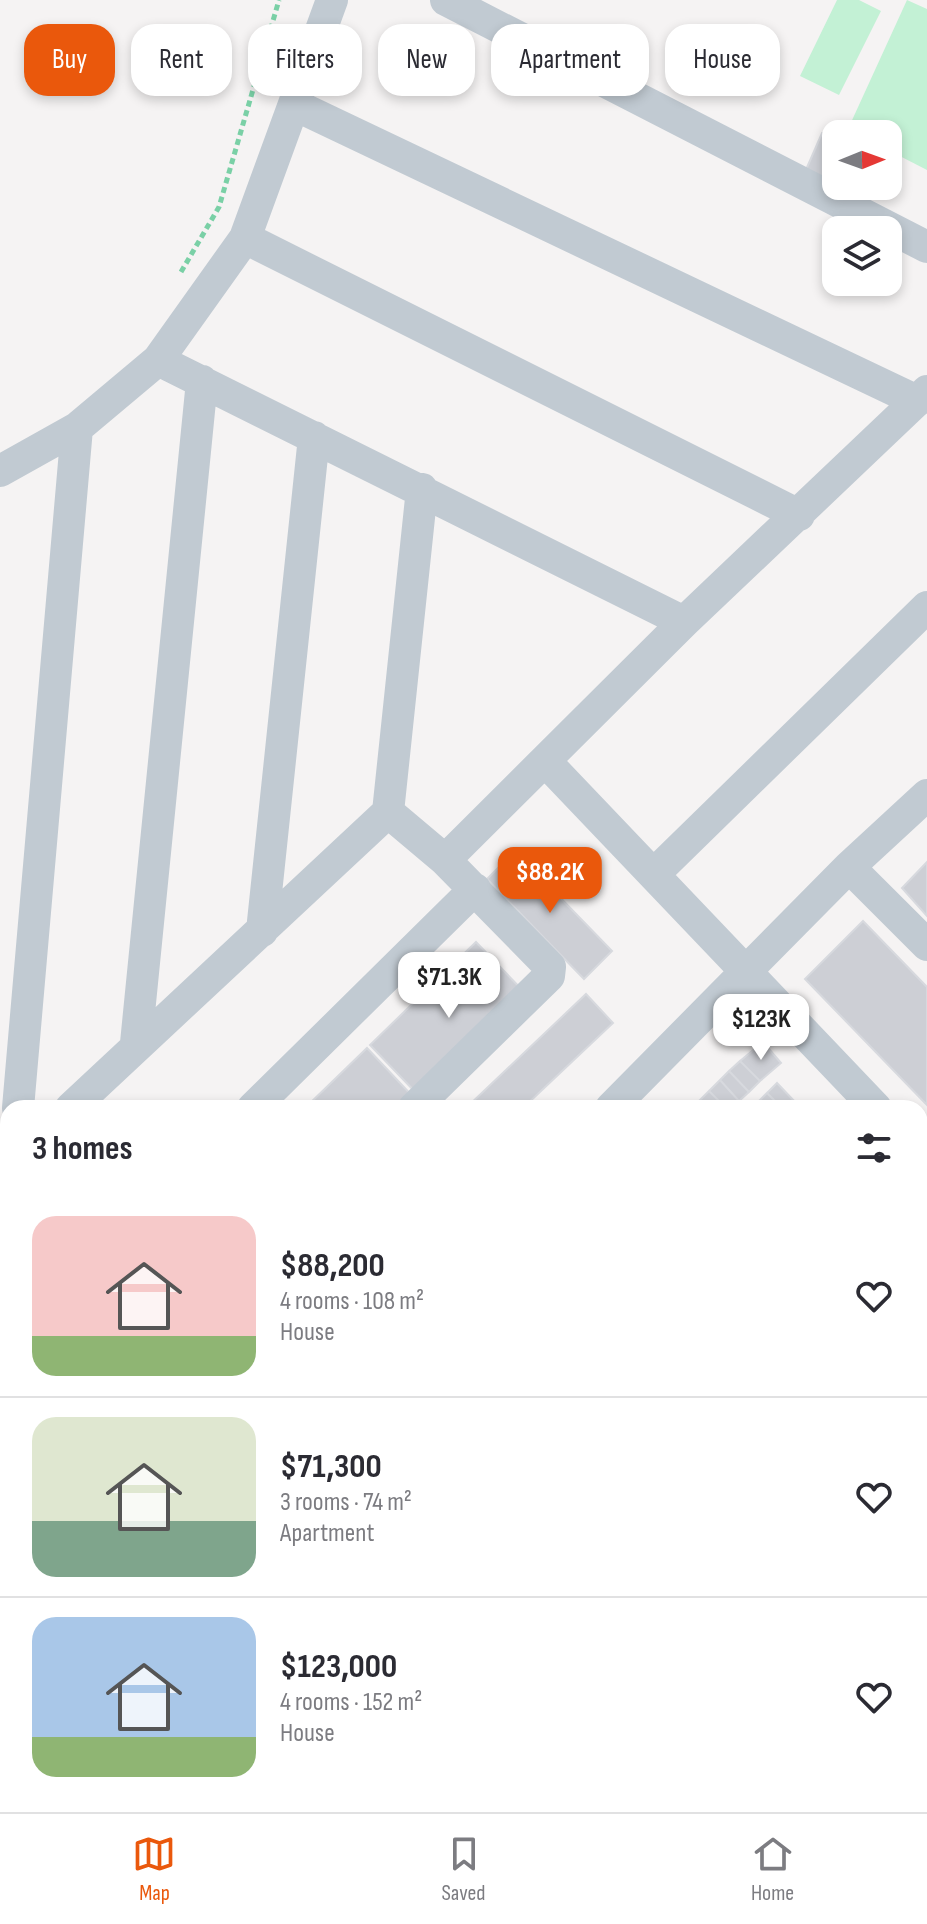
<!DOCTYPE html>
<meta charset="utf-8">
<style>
body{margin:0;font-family:"Sofia Sans Condensed",sans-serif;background:#f2f2f3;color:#2b2b33;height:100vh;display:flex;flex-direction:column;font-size:30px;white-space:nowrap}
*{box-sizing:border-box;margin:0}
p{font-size:26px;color:#7c7c81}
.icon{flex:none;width:44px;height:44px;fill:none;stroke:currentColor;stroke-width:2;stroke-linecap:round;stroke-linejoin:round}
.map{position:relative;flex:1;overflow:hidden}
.panel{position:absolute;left:0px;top:1100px;width:928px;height:712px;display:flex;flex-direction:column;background:#fff;border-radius:24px 24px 0 0;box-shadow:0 4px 12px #0003}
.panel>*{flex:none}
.banner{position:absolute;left:24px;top:24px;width:880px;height:72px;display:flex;gap:16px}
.needle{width:52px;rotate:89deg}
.buttons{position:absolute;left:822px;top:120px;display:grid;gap:16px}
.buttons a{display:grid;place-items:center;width:80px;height:80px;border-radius:16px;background:#fff;box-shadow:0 4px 12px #0003;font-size:40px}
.price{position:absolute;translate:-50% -68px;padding:0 18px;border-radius:16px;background:#fff;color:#222;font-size:26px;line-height:52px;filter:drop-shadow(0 2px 4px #0008)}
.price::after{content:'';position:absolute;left:50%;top:48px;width:24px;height:18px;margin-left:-12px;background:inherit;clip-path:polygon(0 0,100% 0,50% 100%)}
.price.active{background:#ea580c;color:#fff}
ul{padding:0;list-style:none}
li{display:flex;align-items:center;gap:24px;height:200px;padding:0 32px}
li+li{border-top:2px solid #e1e1e2}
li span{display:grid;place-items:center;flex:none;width:224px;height:160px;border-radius:24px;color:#555}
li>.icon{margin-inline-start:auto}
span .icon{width:96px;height:96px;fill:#fffc;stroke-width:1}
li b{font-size:34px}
h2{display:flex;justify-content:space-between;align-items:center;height:96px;padding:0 32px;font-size:34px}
.chip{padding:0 28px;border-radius:24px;background:#fff;box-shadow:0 4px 12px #0003;font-size:28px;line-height:72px}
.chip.active{background:#ea580c;color:#fff}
.menu{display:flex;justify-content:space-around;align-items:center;height:112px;border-top:2px solid #e1e1e2;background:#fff;font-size:22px;color:#7c7c81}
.menu a{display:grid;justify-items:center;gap:4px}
.menu .active{color:#ea580c}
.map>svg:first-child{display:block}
.green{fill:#c3f1d5}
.building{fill:#cdcfd5;stroke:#d7d9de;stroke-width:2}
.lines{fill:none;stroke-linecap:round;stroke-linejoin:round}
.path{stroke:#7ad0a6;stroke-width:5;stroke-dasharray:6 4;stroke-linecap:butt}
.street{stroke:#c1cad2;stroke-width:32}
</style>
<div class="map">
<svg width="927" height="1812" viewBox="0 0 927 1812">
<rect width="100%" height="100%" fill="#f5f3f3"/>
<path class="green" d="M837 0H859L881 11 839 95 800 76Z
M907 0 927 9V170L888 150V134H857L848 129Z"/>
<path class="building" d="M822 133 836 139 833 182 805 172Z
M515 851 612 951 584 979 487 879Z
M927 862V916L902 888Z
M863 921 927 987V1105L805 979Z
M476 942 528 996 422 1099 370 1045Z
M586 994 613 1023 523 1108H466Z
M763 1042 781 1063 760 1081 740 1061Z
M367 1048 418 1102 412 1108H305Z
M740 1061 760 1081 749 1092 729 1071Z
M729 1071 749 1092 739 1101 720 1080Z
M720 1080 739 1101 732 1108H726L709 1091Z
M777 1083 797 1104 793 1108H782L767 1093Z
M709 1091 726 1108H706L699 1101Z
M767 1093 782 1108H759L756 1104Z
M926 1276 927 1277V1296L920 1289V1282Z
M920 1289 927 1296 926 1316 920 1309Z
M920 1330 927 1337V1357L920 1350Z
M920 1350 927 1357V1364L920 1370Z
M927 1473V1489L920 1482Z
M920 1482 927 1489V1509L920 1502Z
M920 1502 927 1509 920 1519Z
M921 1526 927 1532V1552L920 1545Z
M920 1545 927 1552V1560L920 1567Z
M0 1576 8 1585V1609L0 1617Z"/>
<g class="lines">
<path class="path" d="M181 272 219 207 279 0"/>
<path class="street" d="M446 0 927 247
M295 105 917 401
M245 238 799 515
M158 360 245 238 332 0
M0 471 77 428 158 360 684 622 927 391
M546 762 876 1108
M388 812 445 860 550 967 549 976 414 1108
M445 860 684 622
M849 867 927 945
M655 873 927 607
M262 931 314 437
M136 1043 202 381
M18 1108 77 428
M71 1108 388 812 422 489
M253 1108 475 889
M611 1108 849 867 927 795
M920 1153 927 1160
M0 1178 8 1170
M920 1253 927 1247
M0 1354 8 1346
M920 1446 927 1439
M0 1514 8 1507
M920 1641 927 1634
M0 1716 8 1708
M920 1778 927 1785
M105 1804 106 1812
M245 1804V1812
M389 1804 390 1812
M527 1804 528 1812
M668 1804 669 1812
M836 1804V1812
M0 1806 21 1804"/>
</g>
</svg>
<div class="buttons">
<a><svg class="needle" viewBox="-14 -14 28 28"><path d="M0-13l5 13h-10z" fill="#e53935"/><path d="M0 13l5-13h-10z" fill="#7c7c81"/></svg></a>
<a><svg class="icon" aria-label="layers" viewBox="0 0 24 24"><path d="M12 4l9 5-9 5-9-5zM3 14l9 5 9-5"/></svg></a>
</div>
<b class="price active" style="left:550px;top:915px">$88.2K</b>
<b class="price" style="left:449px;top:1020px">$71.3K</b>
<b class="price" style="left:761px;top:1062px">$123K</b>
<div class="banner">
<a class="chip active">Buy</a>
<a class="chip">Rent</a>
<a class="chip">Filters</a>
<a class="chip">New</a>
<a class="chip">Apartment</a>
<a class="chip">House</a>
</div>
<section class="panel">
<h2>3 homes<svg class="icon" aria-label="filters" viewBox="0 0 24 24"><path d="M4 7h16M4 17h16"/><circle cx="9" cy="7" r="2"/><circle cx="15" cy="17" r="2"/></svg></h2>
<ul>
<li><span style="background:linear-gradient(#f6c9c9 75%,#8fb573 0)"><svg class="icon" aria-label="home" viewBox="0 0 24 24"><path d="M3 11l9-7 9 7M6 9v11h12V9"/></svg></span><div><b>$88,200</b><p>4 rooms · 108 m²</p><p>House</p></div><svg class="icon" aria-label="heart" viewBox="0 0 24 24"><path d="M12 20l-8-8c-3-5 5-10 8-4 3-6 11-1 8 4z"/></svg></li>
<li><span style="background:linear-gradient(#dfe7d0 65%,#7fa58c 0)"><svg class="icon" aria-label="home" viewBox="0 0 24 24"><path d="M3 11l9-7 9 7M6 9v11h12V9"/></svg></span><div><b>$71,300</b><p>3 rooms · 74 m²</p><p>Apartment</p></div><svg class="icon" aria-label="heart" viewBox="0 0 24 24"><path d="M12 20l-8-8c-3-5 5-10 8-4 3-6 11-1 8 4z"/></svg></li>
<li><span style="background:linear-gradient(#a9c7e8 75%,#8fb573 0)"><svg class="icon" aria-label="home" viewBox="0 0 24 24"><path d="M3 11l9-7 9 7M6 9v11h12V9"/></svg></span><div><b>$123,000</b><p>4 rooms · 152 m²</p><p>House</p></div><svg class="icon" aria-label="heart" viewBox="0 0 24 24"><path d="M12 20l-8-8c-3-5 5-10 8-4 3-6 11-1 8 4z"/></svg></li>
</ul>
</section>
</div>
<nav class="menu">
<a class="active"><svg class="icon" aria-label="map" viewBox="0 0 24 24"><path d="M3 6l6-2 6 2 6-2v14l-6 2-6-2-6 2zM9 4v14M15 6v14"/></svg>Map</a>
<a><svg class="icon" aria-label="saved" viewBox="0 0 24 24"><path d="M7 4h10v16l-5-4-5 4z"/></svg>Saved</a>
<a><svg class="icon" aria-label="home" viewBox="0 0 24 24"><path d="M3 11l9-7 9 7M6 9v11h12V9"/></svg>Home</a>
</nav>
